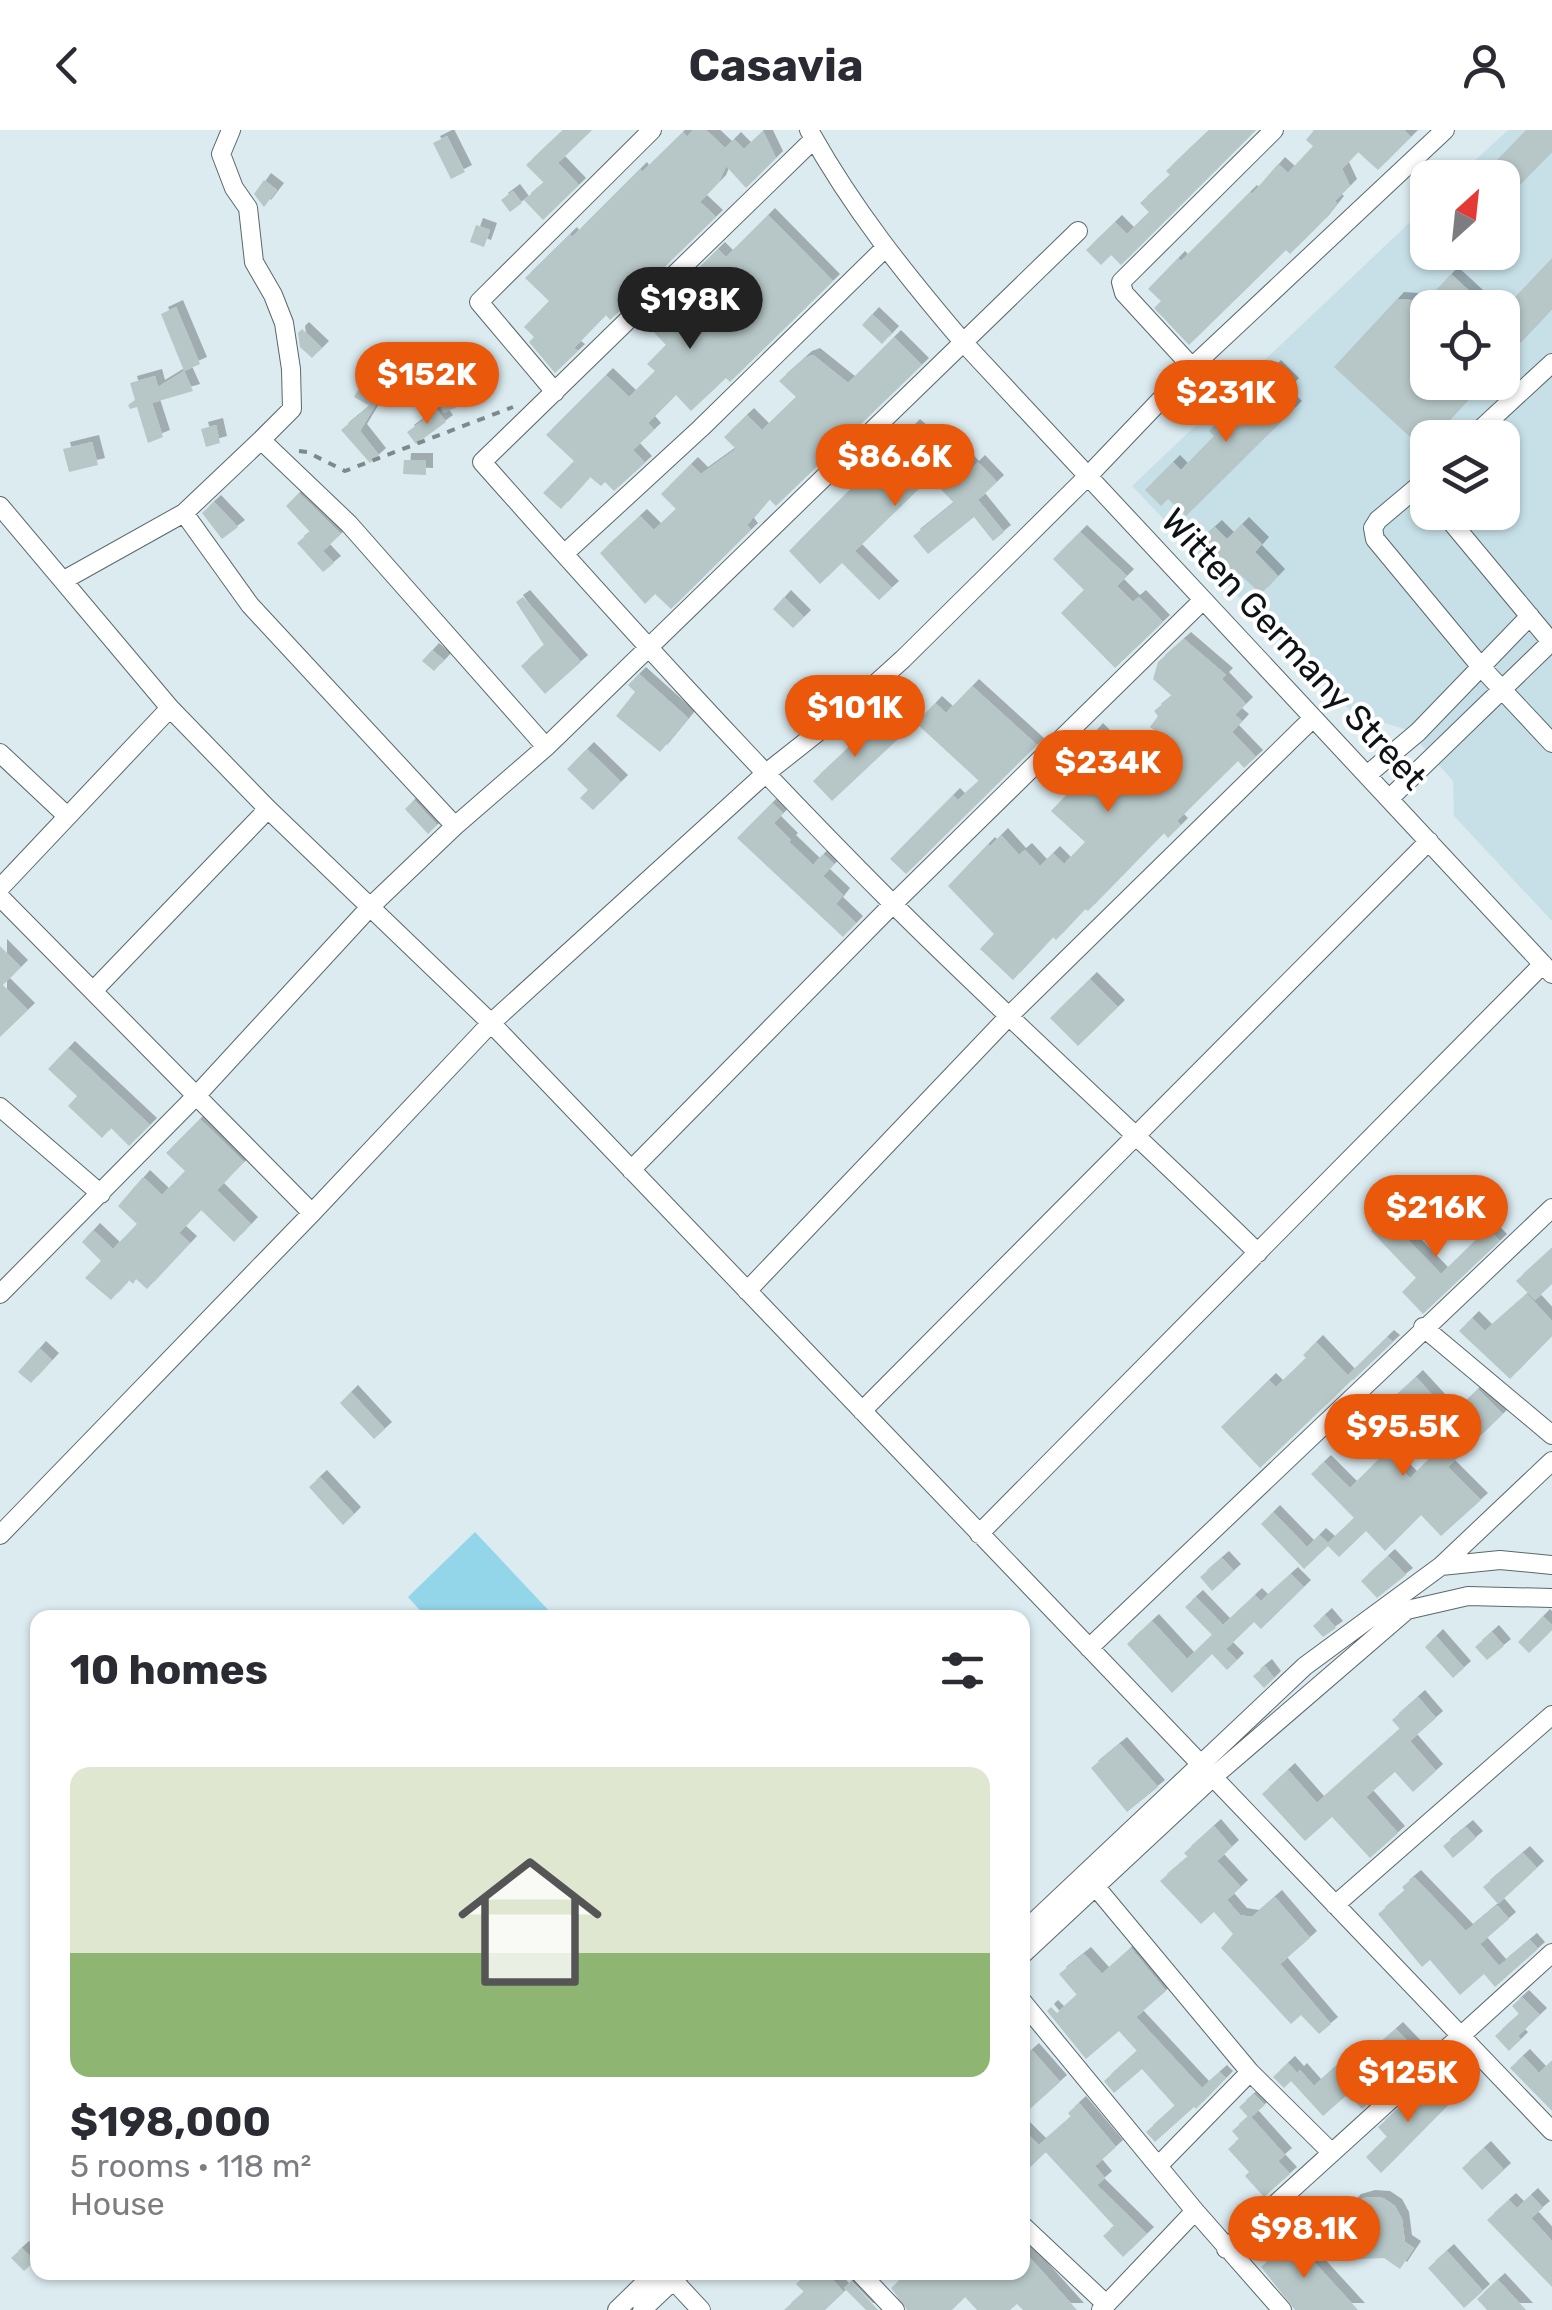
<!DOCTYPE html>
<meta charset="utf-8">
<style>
body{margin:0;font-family:Rubik,sans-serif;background:#f7f7f7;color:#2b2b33;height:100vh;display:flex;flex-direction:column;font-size:38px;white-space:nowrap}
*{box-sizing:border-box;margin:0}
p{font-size:32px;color:#7c7c81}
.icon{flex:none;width:55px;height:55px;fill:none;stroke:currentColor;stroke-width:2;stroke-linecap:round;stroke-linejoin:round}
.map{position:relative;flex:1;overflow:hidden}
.sheet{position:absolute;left:30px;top:1480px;width:1000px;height:670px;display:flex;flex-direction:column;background:#fff;border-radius:20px;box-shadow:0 2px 8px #0004}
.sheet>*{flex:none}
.needle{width:65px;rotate:27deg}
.tools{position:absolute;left:1410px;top:30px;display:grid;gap:20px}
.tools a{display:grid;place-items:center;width:110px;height:110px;border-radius:20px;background:#fff;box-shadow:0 2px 8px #0004;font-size:50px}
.price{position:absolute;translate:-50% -85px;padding:0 22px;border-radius:35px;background:#ea580c;color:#fff;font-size:32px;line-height:65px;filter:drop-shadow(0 2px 5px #0008)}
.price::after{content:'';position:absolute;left:50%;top:60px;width:30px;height:22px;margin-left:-15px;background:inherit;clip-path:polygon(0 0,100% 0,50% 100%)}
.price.current{background:#222;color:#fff}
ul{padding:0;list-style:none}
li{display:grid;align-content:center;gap:20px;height:530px;padding:0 40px}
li+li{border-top:2px solid #e1e1e2}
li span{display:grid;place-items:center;height:310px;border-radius:20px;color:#555}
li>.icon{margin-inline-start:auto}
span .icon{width:180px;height:180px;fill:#fffc;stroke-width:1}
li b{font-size:42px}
h2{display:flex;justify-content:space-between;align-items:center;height:120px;padding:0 40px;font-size:42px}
header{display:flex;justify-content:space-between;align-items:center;height:130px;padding:0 40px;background:#fff;font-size:45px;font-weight:700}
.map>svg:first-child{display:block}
.built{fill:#c7e0e8;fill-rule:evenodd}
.green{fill:#93d5e9}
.building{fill:#b7c7c7;filter:url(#shadow)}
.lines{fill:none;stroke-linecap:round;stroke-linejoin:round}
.minor-casing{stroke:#5a686c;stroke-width:20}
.path{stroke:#7e898c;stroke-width:4;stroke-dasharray:8 8;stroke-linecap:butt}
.minor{stroke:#fff;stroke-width:18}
.labels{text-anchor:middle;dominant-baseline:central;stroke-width:8;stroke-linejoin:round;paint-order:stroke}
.street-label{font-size:35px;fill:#0e1315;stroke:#fff}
</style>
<header><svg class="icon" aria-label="back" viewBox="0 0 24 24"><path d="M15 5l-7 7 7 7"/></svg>Casavia<svg class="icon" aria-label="person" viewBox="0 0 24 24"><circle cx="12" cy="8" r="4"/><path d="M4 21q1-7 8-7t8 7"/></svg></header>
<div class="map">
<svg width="1552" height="2180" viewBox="0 0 1552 2180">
<defs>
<filter id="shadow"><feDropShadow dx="7" dy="-7" stdDeviation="0" flood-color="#0004"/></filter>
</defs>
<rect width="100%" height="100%" fill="#dbebf0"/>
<path class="built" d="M1508 0H1552V791L1454 686 1453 651 1408 600 1357 585 1334 567 1132 356 1427 76 1428 122H1502V48L1457 47ZM1428 178H1502V252H1428ZM1428 308H1502V382H1428Z"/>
<path class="green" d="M475 1402 552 1484 548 1487H426L408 1467Z"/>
<path class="building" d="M563 0H592L558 33 579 55 543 90 524 70 544 53 526 35Z
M693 0H706L725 18 734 9 744 19 763 1 776 28 746 58 726 36 719 52 700 72 716 87 610 190 606 185 574 218 578 221 555 243 529 212 534 207 524 197 549 171 525 148 570 104 572 107 640 39 642 42 683 2 687 7Z
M1209 0H1256L1121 135 1111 125 1101 135 1086 120 1115 92 1127 104 1149 82 1140 73 1170 45 1166 41Z
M1314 0H1404L1411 7 1378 40 1358 22 1342 39 1350 56 1335 71 1337 73 1321 93 1290 124 1286 120 1189 215 1154 178 1161 171 1148 159 1178 128 1181 131 1250 62 1252 64 1278 34 1288 43 1313 16 1306 10Z
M1526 0H1552V22L1502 73V48H1480Z
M447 6 465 42 451 49 433 13Z
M264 50 277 60 264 77 254 64Z
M513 61 522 73 510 82 501 70Z
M768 85 833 151 730 252 726 248 691 281 676 265 648 293 654 300 633 320 645 333 614 361 605 352 601 356 590 347 561 379 543 363 574 331 546 305 606 245 629 267 655 241 647 234 666 215 644 192 718 119 726 127Z
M476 95 490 100 484 117 470 112Z
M1552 128V179L1502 232V181Z
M1451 144 1488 178H1428V252H1484L1433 308H1428L1423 319 1334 237 1397 169 1426 171Z
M176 177 200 234 184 241 193 261 152 273 163 307 148 313 137 277 130 279 128 275 135 270 130 253 155 246 158 257 184 241 161 184Z
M872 184 892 203 882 214 862 195Z
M302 199 322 218 312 228 300 217 298 203Z
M894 207 922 235 776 376 769 369 747 395 751 400 671 479 655 464 645 474 600 423 640 386 654 400 676 379 661 364 691 334 701 344 736 319 724 307 747 285 762 300 796 267 779 251 805 228 813 225 848 253Z
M1274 237 1292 255 1282 265 1295 278 1186 386 1168 369 1161 376 1145 360 1173 332 1181 340 1214 306 1209 301Z
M475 251 482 265 444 283 441 277Z
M361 255 381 266 360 301 379 325 370 333 341 300 370 276 354 267Z
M437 280 446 292 416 314 407 302Z
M216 295 220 313 206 317 201 299Z
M913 296 951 331 959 324 972 338 978 332 997 352 978 370 1004 402 993 411 974 387 928 424 913 406 954 373 930 348 855 421 892 458 879 470 842 433 820 454 789 421Z
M92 312 98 335 69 342 63 319Z
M404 330H426V345L403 344Z
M299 363 341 404 323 421 334 433 323 442 297 413 310 402 286 376Z
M214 372 238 397 222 409 202 383Z
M1242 394 1262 414 1255 422 1278 446 1261 464 1234 439 1229 444 1198 412 1215 397 1227 409Z
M1080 402 1127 446 1117 456 1133 472 1139 467 1163 492 1115 538 1061 483 1084 460 1053 429Z
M523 467 581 532 545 564 521 536 544 515 516 472Z
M784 467 804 487 793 498 773 479Z
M1184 509 1226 545 1222 549 1246 574 1235 585 1242 591 1232 602 1256 627 1244 638 1238 631 1177 691 1181 695 1168 708 1164 703 1088 781 1085 779 1056 810 1053 807 1013 850 980 819 994 804 948 756 988 714 990 716 1001 705 1019 725 1025 720 1040 736 1053 723 1064 734 1085 712 1051 681 1070 661 1055 647 1096 600 1140 645 1148 638 1154 644 1178 619 1150 597 1158 586 1154 581 1172 566 1153 549 1158 532Z
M432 520 444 530 434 541 422 531Z
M639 544 688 588 660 622 616 586 635 562 628 555Z
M972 556 1037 615 906 744 890 729 953 665 958 670 979 651 916 593 935 573 946 583Z
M807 561 819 586 807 595 794 567Z
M878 590 897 610 832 671 813 651Z
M587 619 621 652 593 680 580 668 588 660 567 639Z
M414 670 437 695 428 704 405 679Z
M772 673 783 683 774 693 791 710 789 712 813 735 823 724 834 734 823 746 843 765 836 774 856 793 843 807 737 708Z
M0 816 21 837 3 855 28 880 0 907Z
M1090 849 1118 877 1078 916 1050 888Z
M68 918 150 995 129 1016 111 998 102 1008 68 976 77 966 48 939Z
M200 989 244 1032 217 1060 251 1094 234 1112 201 1080 179 1103 190 1113 147 1159 136 1149 133 1154 129 1150 111 1170 85 1148 101 1131 82 1112 93 1100 113 1119 137 1094 118 1076 143 1047 162 1065 185 1041 166 1023Z
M1467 1077 1500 1111 1423 1184 1402 1162 1416 1148 1371 1101 1386 1087 1441 1144 1476 1110 1455 1089Z
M1552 1118V1154L1535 1170 1516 1151Z
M1527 1164 1552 1191V1206L1510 1249 1459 1201 1472 1188 1485 1201Z
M1387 1207 1393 1212 1353 1250 1348 1245Z
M1316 1212 1352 1250 1260 1338 1221 1297 1269 1250 1276 1257 1306 1228 1303 1225Z
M39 1218 52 1230 31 1253 18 1242Z
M1416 1247 1451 1285 1478 1259 1503 1284 1448 1337 1481 1370 1441 1406 1421 1385 1385 1421 1366 1401 1339 1427 1328 1416 1304 1439 1261 1394 1273 1382 1307 1417 1319 1405 1328 1413 1354 1388 1311 1344 1324 1332 1350 1358 1385 1323 1410 1348 1437 1321 1389 1272Z
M351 1262 385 1299 374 1309 340 1273Z
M1363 1296 1386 1320 1376 1330 1353 1306Z
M320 1347 354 1384 343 1395 309 1357Z
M1388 1426 1406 1445 1377 1468 1361 1451Z
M1222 1428 1234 1441 1212 1461 1200 1447Z
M1291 1444 1304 1457 1261 1499 1254 1492 1226 1519 1237 1530 1227 1540 1212 1524 1172 1563 1127 1514 1152 1491 1187 1529 1212 1505 1185 1477 1196 1467 1223 1495 1255 1465 1261 1471Z
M1325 1485 1336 1498 1323 1507 1313 1496Z
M1543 1486 1552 1495V1500L1529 1523 1518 1512Z
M1492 1502 1504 1516 1487 1530 1475 1517Z
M1436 1506 1464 1538 1453 1548 1425 1517Z
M1265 1536 1274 1548 1264 1558 1253 1546Z
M1418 1567 1436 1588 1410 1611 1436 1641 1413 1662 1395 1642 1366 1667 1398 1703 1370 1728 1332 1687 1305 1711 1262 1664 1288 1640 1317 1673 1400 1599 1392 1590Z
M1120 1614 1158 1657 1127 1682 1091 1638Z
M1214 1696 1232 1717 1217 1731 1241 1757 1227 1770 1240 1785 1252 1787 1275 1767 1310 1808 1280 1834 1331 1894 1319 1904 1301 1885 1291 1894 1221 1818 1233 1804 1214 1782 1201 1794 1160 1751 1188 1727 1184 1723Z
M1466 1697 1476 1708 1453 1728 1443 1716Z
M1523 1723 1537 1738 1498 1774 1483 1757Z
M1414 1747 1466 1801 1497 1775 1509 1789 1480 1814 1499 1836 1530 1810 1538 1819 1495 1857 1484 1844 1460 1865 1430 1830 1422 1837 1378 1784 1405 1761 1402 1757Z
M1131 1818 1166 1861 1136 1887 1202 1958 1220 1942 1226 1948 1196 1979 1194 1977 1155 2012 1146 2002 1175 1976 1142 1939 1114 1963 1104 1951 1137 1921 1119 1901 1086 1929 1047 1881 1051 1877 1057 1883 1077 1865 1059 1844 1084 1824 1102 1844Z
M1522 1867 1540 1885 1518 1906 1521 1909 1509 1921 1495 1906 1519 1884 1512 1876Z
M1396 1899 1421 1925 1362 1979 1348 1964 1323 1986 1291 1951 1284 1958 1273 1947 1288 1933 1297 1943 1300 1940 1314 1956 1344 1929 1352 1938Z
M1032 1920 1060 1952 1022 1986V1929Z
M1523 1926 1539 1943 1552 1931V1981L1510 1938Z
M1444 1955 1456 1967 1381 2043 1366 2027 1387 2007 1378 1997 1420 1960 1431 1968Z
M1254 1964 1265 1975 1251 1987 1285 2025 1278 2031 1290 2044 1264 2067 1245 2046 1249 2042 1228 2019 1239 2009 1232 2001 1248 1987 1239 1977Z
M1079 1973 1116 2017 1095 2036 1105 2048 1097 2055 1147 2104 1123 2127 1103 2106 1114 2096 1039 2015 1071 1987 1068 1983Z
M1022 1998 1046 2022 1022 2045Z
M1484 2018 1504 2040 1482 2060 1462 2038Z
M1531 2065 1543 2078 1531 2088 1552 2111V2157L1487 2090 1509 2070 1517 2078Z
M1368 2067 1383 2068 1395 2076 1402 2089 1405 2112 1414 2118 1400 2139 1384 2128 1360 2129 1348 2121 1341 2109 1339 2095 1344 2081 1354 2071Z
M1292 2108 1358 2180H1295L1261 2137Z
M22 2118 35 2131 24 2141 11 2128Z
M1022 2119 1077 2180H1023L1017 2174 1010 2180H977L965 2167 952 2180H907L891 2158 908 2142H1022Z
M1447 2121 1483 2161 1464 2178 1428 2138Z
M808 2142H825L844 2162 825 2180H784L804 2162 796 2154Z
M1498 2150 1526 2180H1487L1477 2169Z
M851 2151 878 2180H866L844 2158Z"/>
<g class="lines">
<defs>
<path id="minor" d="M231 0 221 24 234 58 248 78 254 132 273 165 284 193 291 239 292 279 261 310 349 394 546 617
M809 0C852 78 906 145 963 212L1552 844
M814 9 482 332C615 482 749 630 890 771 1010 891 1137 1004 1258 1123
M1192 237 1124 163 1121 152 1274 0
M555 262 479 172 652 0
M1471 308 1552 233
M1428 348 1378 390 1373 398 1375 409 1481 537 1552 613
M0 376 170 578 0 758
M1443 382 1552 513
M184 383 261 310
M564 424 701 298 885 118
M170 578 268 679 491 893 1552 2001
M0 623 66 685
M1367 645 1418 602 1530 486
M1390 668 1551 512
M455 696 546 617 1078 101
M0 767 312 1083
M93 861 268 679
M0 977 101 1064
M631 1040 893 774 1202 471
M747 1161 1010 885 1313 588
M0 1164 196 966 370 777 455 696 250 475 184 383 64 450
M1423 1197 1552 1305
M862 1281 1429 711
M979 1404 1543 834
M0 1405 312 1083 491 893 765 644 851 576 903 529 1088 346 1192 237 1445 0
M1440 1437 1552 1331
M1089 1518 1552 1078
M1090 1750 1250 1942 1332 2023
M1335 1775 1552 1585
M1022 1803 1305 1536 1441 1436 1500 1430 1552 1435
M1022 1825 1213 1647 1407 1480 1468 1466 1552 1468
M1022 1871 1195 2081 1282 2180
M1159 2035 1250 1942
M1022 2095 1106 2174
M1226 2119 1552 1823
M859 2142 895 2180
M673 2150 701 2180
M617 2180 656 2142
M642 2180 682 2142
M1101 2180 1195 2081"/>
</defs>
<use href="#minor" class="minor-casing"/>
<path class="path" d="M299 321 307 322 345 341 513 277"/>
<use href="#minor" class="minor"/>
</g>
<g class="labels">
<g class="street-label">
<text transform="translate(1294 519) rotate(47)">Witten Germany Street</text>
</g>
</g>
</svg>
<div class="tools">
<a><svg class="needle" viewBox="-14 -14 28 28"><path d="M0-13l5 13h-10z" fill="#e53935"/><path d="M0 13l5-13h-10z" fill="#7c7c81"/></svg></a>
<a><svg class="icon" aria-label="locate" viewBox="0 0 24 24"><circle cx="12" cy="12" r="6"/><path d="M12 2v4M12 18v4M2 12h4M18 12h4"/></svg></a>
<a><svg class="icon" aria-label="layers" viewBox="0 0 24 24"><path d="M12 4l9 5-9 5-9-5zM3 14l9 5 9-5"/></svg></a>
</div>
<b class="price current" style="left:690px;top:222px">$198K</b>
<b class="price" style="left:427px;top:297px">$152K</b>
<b class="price" style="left:1226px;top:315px">$231K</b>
<b class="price" style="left:895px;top:379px">$86.6K</b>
<b class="price" style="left:855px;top:630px">$101K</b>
<b class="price" style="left:1108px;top:685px">$234K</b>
<b class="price" style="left:1436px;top:1130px">$216K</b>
<b class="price" style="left:1403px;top:1349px">$95.5K</b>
<b class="price" style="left:1408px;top:1995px">$125K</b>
<b class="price" style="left:1304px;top:2151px">$98.1K</b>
<section class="sheet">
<h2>10 homes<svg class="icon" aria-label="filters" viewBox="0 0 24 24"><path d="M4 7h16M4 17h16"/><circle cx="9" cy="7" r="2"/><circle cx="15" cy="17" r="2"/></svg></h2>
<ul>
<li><span style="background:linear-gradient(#dfe7d0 60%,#8fb573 0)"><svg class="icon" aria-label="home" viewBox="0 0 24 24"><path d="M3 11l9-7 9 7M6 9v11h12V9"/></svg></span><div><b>$198,000</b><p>5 rooms · 118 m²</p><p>House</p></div></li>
</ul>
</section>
</div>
